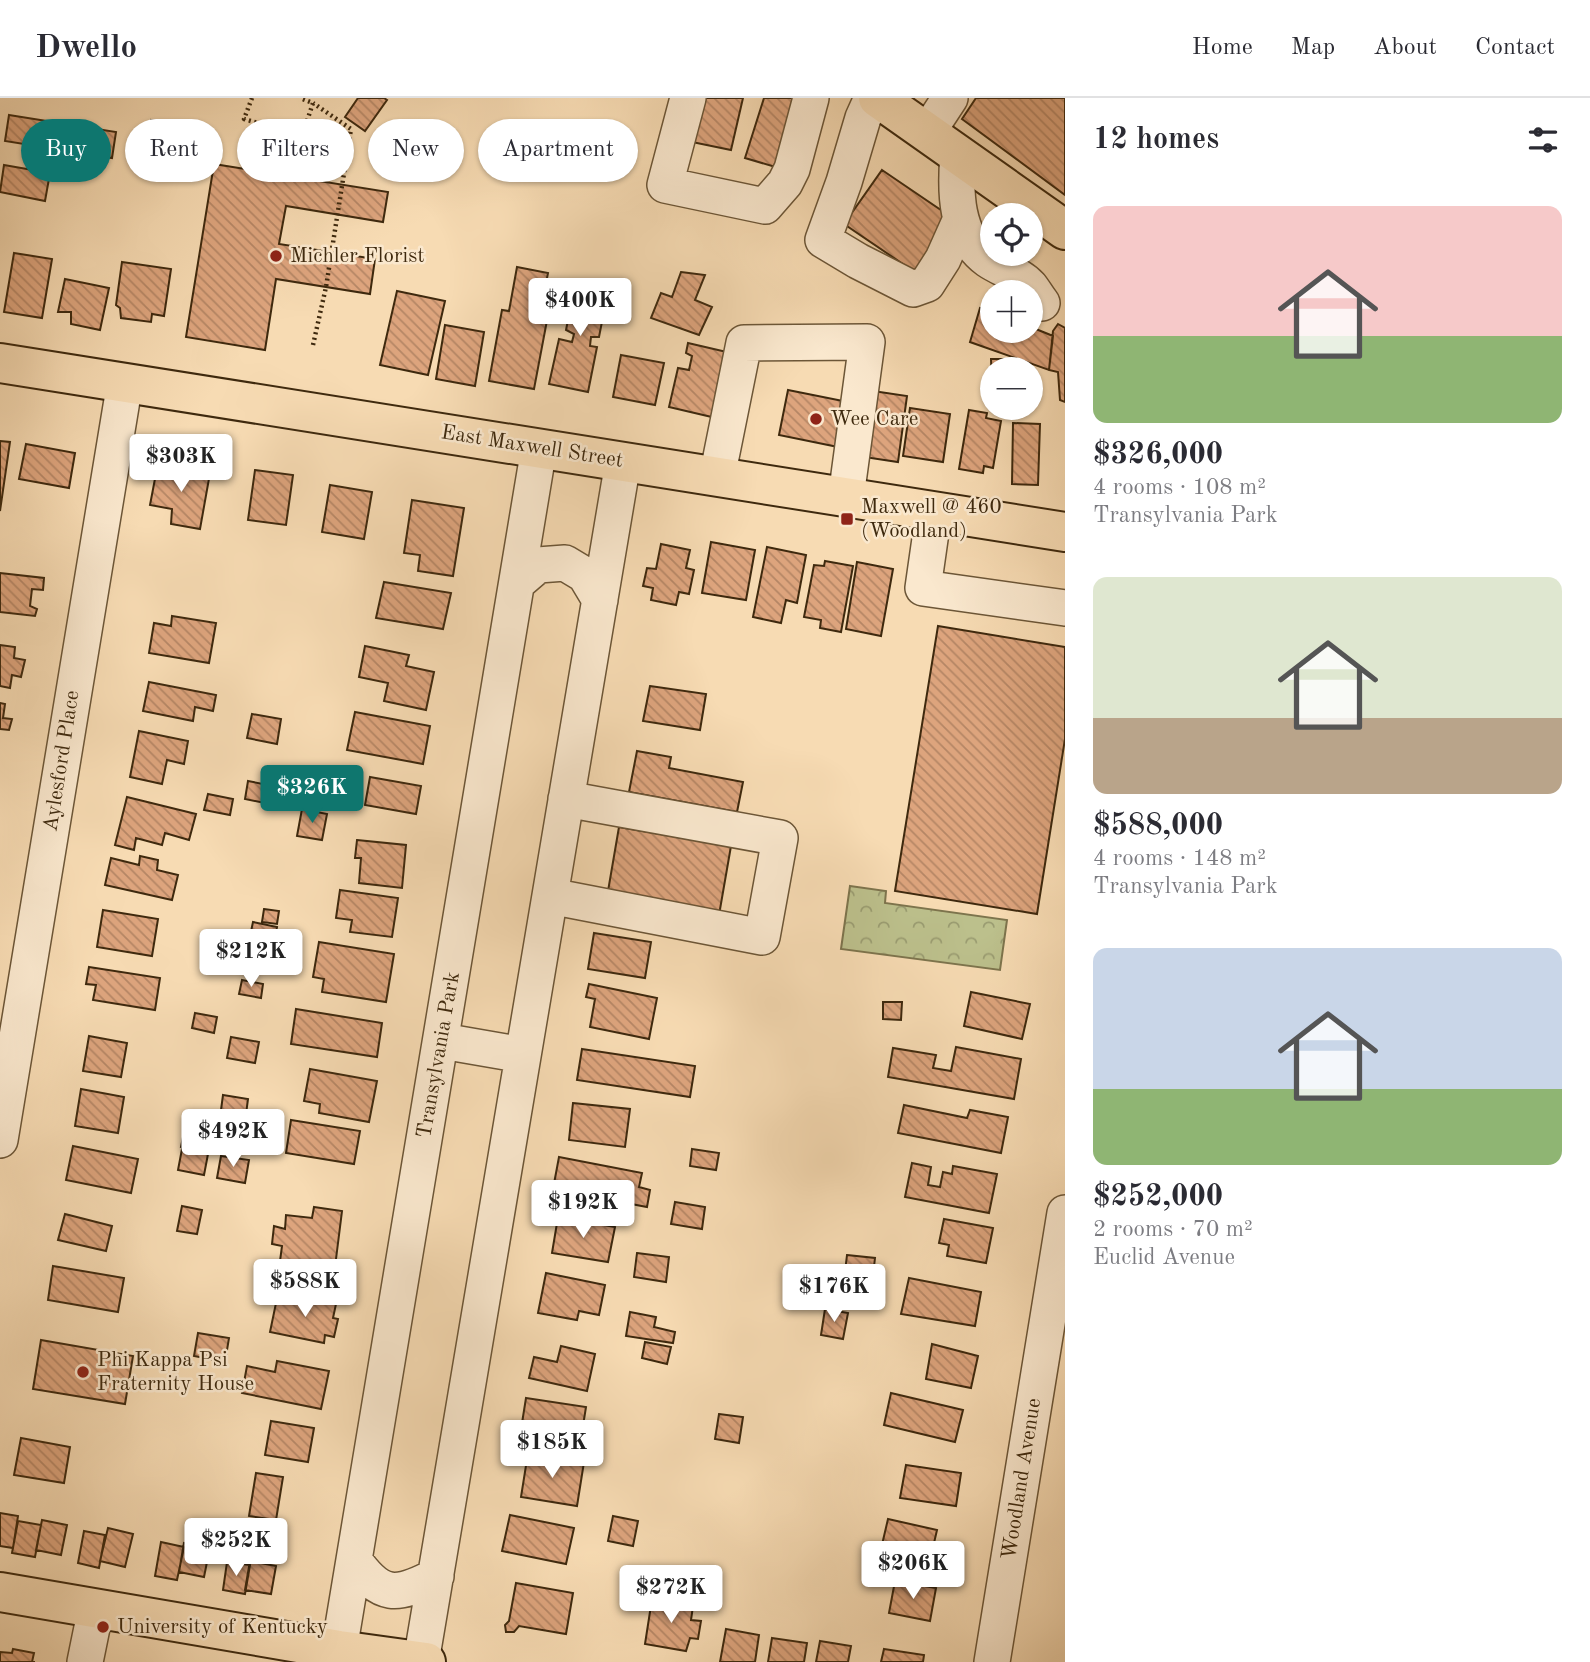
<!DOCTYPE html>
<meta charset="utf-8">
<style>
body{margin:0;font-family:"Old Standard TT",serif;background:#f2f2f3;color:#2b2b33;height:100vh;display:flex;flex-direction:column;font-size:26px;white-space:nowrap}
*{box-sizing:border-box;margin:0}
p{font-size:23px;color:#7c7c81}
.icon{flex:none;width:38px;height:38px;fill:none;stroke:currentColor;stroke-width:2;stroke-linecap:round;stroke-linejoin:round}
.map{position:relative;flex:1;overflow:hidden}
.panel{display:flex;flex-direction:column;background:#fff;width:525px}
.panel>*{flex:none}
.top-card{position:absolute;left:21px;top:21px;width:665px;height:63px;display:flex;gap:14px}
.buttons{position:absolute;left:980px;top:105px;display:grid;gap:14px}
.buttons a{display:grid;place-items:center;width:63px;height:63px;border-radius:50%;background:#fff;box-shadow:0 2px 5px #0004;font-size:35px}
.price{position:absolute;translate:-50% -60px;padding:0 16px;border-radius:7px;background:#fff;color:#222;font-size:23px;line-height:46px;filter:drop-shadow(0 2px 4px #0008)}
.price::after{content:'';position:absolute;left:50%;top:42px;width:21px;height:16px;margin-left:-10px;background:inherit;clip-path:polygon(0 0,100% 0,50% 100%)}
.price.active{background:#0f766e;color:#fff}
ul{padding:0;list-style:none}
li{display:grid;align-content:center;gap:14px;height:371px;padding:0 28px}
li span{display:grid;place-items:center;height:217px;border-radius:14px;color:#555}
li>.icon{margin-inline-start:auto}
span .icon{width:126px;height:126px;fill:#fffc;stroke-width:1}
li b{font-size:30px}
h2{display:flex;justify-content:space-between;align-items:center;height:84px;padding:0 28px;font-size:30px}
.pill{padding:0 24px;border-radius:32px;background:#fff;box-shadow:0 2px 5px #0004;font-size:24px;line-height:63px}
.pill.active{background:#0f766e;color:#fff}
header{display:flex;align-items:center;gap:42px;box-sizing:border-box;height:98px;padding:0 35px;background:#fff;border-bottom:2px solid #e1e1e2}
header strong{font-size:33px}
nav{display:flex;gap:38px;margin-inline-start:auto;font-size:24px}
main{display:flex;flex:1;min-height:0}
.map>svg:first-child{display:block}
.forest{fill:url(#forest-crowns);stroke:#7d744d;stroke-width:2}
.building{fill:url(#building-back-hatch);stroke:#3e290e;stroke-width:2}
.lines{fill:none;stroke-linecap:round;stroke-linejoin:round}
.minor-casing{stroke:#6c5637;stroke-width:38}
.major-casing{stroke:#3e290e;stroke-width:42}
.path{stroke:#3e290e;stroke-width:4.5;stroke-dasharray:2 3.5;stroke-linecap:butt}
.minor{stroke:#fae8ce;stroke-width:35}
.major{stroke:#f7dbb3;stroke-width:38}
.poi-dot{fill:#8f2418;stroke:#fae8ce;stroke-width:2.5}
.labels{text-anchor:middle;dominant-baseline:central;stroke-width:5;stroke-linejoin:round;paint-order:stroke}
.poi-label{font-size:21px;fill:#3e290e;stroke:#fae8ce;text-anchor:start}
.street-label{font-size:21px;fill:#3e290e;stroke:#fae8ce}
</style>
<header>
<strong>Dwello</strong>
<nav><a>Home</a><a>Map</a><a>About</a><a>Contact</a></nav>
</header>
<main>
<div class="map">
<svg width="1065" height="1564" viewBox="0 0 1065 1564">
<defs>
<pattern id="forest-crowns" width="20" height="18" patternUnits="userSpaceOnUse" patternTransform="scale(1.75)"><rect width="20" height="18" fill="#bcc08c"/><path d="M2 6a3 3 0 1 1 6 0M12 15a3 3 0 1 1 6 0" fill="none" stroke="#9a9c71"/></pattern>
<pattern id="building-back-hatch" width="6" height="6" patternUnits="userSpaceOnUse" patternTransform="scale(1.75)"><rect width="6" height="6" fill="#dda47d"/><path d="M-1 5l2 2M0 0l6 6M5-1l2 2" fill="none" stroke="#b58665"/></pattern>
</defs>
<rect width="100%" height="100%" fill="#f7dbb3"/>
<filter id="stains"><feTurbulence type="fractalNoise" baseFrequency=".00286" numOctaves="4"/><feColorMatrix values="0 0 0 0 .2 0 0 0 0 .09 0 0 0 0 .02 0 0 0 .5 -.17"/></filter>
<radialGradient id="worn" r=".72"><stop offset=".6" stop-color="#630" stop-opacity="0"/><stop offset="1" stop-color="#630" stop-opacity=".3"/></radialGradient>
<path class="forest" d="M850 788 886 793 885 805 1007 822 1000 872 841 851Z"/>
<path class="building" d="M358 0H384L387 2 365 33 345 19Z
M702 0H743L731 52 692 44Z
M764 0H792L808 5 779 70 745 60Z
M976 0H1065V97L962 21Z
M9 17 116 34 112 60 5 43Z
M151 22 190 30 180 80 141 72Z
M214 66 388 94 383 124 286 108 279 146 375 161 370 196 276 181 265 252 186 239Z
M4 67 50 75 45 103 0 94Z
M882 72 957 123 919 177 844 126Z
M14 155 52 161 42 220 4 214Z
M122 164 171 171 164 218 152 216 151 224 121 220 120 210 116 207Z
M517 169 548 175 540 216 548 217 534 291 489 283 502 212 509 213Z
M681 174 705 177 695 202 712 209 699 237 651 220 661 195 672 199Z
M65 181 109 190 100 232 71 226V214H58Z
M576 182 609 188 599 239H591L590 248 597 249 588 294 549 286 559 241 572 244 574 236 566 232Z
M397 193 445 203 428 277 380 267Z
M980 210 992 214V233H1031V229L1053 238 1049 272 970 244Z
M1058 226 1065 230V304L1060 302 1058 274 1049 272 1053 233Z
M445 227 484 234 475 288 436 281Z
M688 245 731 255 716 320 669 309 678 270 689 272 692 258 686 255Z
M621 257 664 265 655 307 613 299Z
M991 261H1008L1009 271H992V288Z
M788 292 853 305 843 350 779 337Z
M873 293 907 298 898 364 864 359Z
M910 310 950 316 943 364 903 358Z
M969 312 987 315 986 320 1001 323 993 370 984 368 983 375 959 371Z
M1013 325 1040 326 1038 387 1012 386Z
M0 343 10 344 0 413Z
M26 346 75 355 69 390 19 381Z
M158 365 210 375 200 431 171 426 172 411 150 407Z
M255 372 293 377 286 427 248 422Z
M330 387 372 394 364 441 322 434Z
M412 402 464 410 453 478 418 473 420 457 404 455Z
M711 444 755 452 746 502 702 495Z
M661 446 690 452 686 470 694 472 689 496 679 494 676 507 651 502 653 490 643 488 647 470 656 471Z
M767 449 806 457 797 505 786 502 781 525 753 519Z
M825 463 853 468 841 534 820 530 821 522 804 519 814 467 824 468Z
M857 464 893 471 881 538 846 531Z
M0 475 44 480 43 492 32 491 30 508 37 511 35 518 0 514Z
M384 484 451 495 443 531 376 520Z
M172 518 216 525 209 565 149 555 154 525 171 528Z
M938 528 1065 549V641L1037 816 895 793Z
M0 547 15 549 14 560 25 562 21 579 12 577 10 590 0 588Z
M365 548 409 557 406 568 434 574 426 612 384 603 388 585 359 579Z
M149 584 216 597 213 613 195 609 193 623 143 613Z
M650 588 706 596 700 632 643 623Z
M0 605 5 606 3 620 12 621 9 632 0 631Z
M355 614 430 628 423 666 347 652Z
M252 616 281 621 277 646 247 640Z
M139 633 188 643 184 666 167 662 162 686 130 679Z
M637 653 671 659 669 670 743 684 737 714 629 694Z
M370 679 421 688 416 716 365 707Z
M248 683 273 688 270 706 245 701Z
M208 696 233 701 230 717 204 712Z
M127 699 196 716 189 742 165 735 162 747 136 740 134 752 115 747Z
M302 711 327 716 322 742 297 738Z
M619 729 731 748 719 817 607 799Z
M357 742 406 747 402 790 359 785 361 760H355Z
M140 758 158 762 157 772 178 777 172 802 105 787 111 760 139 767Z
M340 792 398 800 392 839 350 834 352 822 336 820Z
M264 811 279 813 277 826 262 824Z
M103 812 158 821 152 858 97 849Z
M253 824 277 829 272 853 248 848Z
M594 835 651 844 645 880 588 871Z
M319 844 394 856 386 904 322 894 324 881 313 879Z
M89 869 160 880 155 912 93 902 96 887 86 886Z
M242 882 263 886 261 900 239 896Z
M589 886 657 900 649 941 590 929 595 901 586 899Z
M971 894 1030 906 1022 941 964 928Z
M883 904H902L901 922 883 921Z
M296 911 382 925 377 959 291 946Z
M195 915 217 919 214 935 192 930Z
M89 938 127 945 121 979 83 973Z
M231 939 259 944 255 965 227 960Z
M956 949 1021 961 1014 1001 888 979 893 950 936 957 933 970 951 973Z
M582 951 695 968 690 999 577 982Z
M310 971 377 983 369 1024 319 1015 320 1006 304 1003Z
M81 991 124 999 118 1035 75 1028Z
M223 997 248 1001 246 1016 221 1012Z
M573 1005 630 1011 625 1049 569 1042Z
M904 1007 967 1020 970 1012 1008 1019 1001 1055 898 1035Z
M291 1022 360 1033 354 1066 286 1055Z
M185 1029 213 1033 209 1054 181 1049Z
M73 1048 138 1061 131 1095 66 1082Z
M182 1051 208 1056 204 1077 178 1072Z
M692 1051 719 1055 716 1072 690 1068Z
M221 1058 249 1062 245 1085 217 1080Z
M559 1059 642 1075 639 1089 650 1092 647 1109 553 1091Z
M912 1065 931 1069 928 1087 940 1089 943 1074 952 1076 953 1068 997 1076 989 1115 905 1099Z
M675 1104 705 1109 702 1131 671 1126Z
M182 1108 202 1112 197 1136 177 1133Z
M314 1109 342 1113 335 1169 280 1163 282 1148 272 1146 274 1128 285 1131 286 1117 312 1120Z
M65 1116 112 1128 106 1153 58 1142Z
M558 1119 615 1129 608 1164 552 1155Z
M944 1121 993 1130 986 1165 947 1158 949 1147 939 1145Z
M637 1155 669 1159 666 1184 634 1179Z
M847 1157 875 1160 873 1177 845 1174Z
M53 1168 124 1180 118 1214 48 1202Z
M546 1175 605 1187 599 1217 579 1213 577 1222 538 1215Z
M909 1180 981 1194 975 1228 901 1216Z
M287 1196 336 1206 333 1220 338 1221 334 1239 325 1237 324 1245 270 1234 276 1205 285 1206Z
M825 1211 848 1215 843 1241 821 1237Z
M630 1214 656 1219 654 1229 675 1234 673 1245 626 1238Z
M198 1235 229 1240 225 1264 194 1258Z
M41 1242 133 1258 125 1306 33 1291Z
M645 1244 671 1249 667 1266 642 1260Z
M932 1246 978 1258 971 1290 926 1281Z
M561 1248 595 1256 587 1293 529 1280 534 1259 557 1264Z
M277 1263 329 1273 321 1311 242 1295 247 1268 275 1274Z
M891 1295 963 1312 955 1344 884 1327Z
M526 1300 586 1309 579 1353 519 1344Z
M719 1316 743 1319 739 1345 715 1341Z
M271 1323 314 1330 308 1364 265 1357Z
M21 1340 70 1349 64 1385 14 1377Z
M528 1355 584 1364 577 1408 521 1399Z
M906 1367 961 1375 956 1408 900 1400Z
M256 1375 283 1379 276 1422 249 1418Z
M0 1415 18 1418 13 1450 0 1448Z
M510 1417 574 1430 566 1466 502 1453Z
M613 1418 638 1423 633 1448 608 1443Z
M888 1421 937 1432 934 1445 941 1447 937 1464 881 1451Z
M42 1422 67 1427 61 1457 36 1452Z
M18 1423 41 1427 35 1459 12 1455Z
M108 1430 133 1436 125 1469 100 1463Z
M84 1433 105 1437 99 1470 78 1465Z
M161 1444 184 1449 177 1482 155 1478Z
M184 1445 210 1449 204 1479 179 1474Z
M250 1463 276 1468 271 1496 245 1492Z
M227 1464 250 1467 245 1496 223 1492Z
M895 1483 936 1490 930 1523 889 1515Z
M516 1485 573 1495 566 1536 519 1528 514 1534H506L505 1527 509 1523Z
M652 1501 693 1508 691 1522 701 1523 698 1541 690 1540 686 1553 645 1546Z
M726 1531 759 1537 755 1564H720Z
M772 1540 807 1545 804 1564H768Z
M820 1543 851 1548 848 1564H816Z
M13 1551 34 1555 32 1564H35H0V1554L12 1555Z
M884 1551 924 1557 923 1564H881Z"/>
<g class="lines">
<defs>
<path id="minor" d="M688 0 665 87 765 108 785 85 792 71 811 0
M872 0 863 20 844 84 823 142 858 163 913 191 927 186 943 161 960 123
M927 35 950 0
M958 57C955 94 955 138 988 162 1001 171 1019 176 1030 188 1034 193 1038 200 1042 205
M717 379 744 245 867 244 846 399
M934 413 923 490 1065 510
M517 485 538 467 565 465 585 477 600 502
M550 798 762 839 780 740 566 701
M442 943 523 957
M0 1042 125 284
M354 1462C381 1500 396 1499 436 1478
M85 1564 96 1510
M337 1564 539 350
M421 1564 623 364
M992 1564 1065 1115"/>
<path id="major" d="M878 0 1065 132
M0 265 1065 434
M0 1494 339 1552 426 1564"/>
</defs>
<use href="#minor" class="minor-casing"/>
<use href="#major" class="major-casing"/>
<path class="path" d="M252 0 244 21 302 38 313 5 300 0
M313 247 326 189 351 31 313 5"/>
<use href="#minor" class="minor"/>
<use href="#major" class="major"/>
</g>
<g class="poi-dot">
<circle cx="276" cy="158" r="7"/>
<circle cx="816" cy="321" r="7"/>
<rect x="840" y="414" width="14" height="14" rx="3.5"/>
<circle cx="83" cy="1274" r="7"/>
<circle cx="103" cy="1529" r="7"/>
</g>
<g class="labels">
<g class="poi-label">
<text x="290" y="158">Michler Florist</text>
<text x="830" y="321">Wee Care</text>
<text x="861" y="409">Maxwell @ 460<tspan x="861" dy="24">(Woodland)</tspan></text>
<text x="97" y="1262">Phi Kappa Psi<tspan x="97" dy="24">Fraternity House</tspan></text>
<text x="117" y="1529">University of Kentucky</text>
</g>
<g class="street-label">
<text transform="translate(532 349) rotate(9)">East Maxwell Street</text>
<text transform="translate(62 663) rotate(-81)">Aylesford Place</text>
<text transform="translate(439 957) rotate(-80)">Transylvania Park</text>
<text transform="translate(1022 1381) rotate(-81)">Woodland Avenue</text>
</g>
</g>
<rect width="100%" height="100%" filter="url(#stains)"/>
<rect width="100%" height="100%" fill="url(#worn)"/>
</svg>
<div class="buttons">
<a><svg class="icon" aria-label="locate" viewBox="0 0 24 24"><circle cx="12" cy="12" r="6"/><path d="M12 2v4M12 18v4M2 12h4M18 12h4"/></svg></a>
<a>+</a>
<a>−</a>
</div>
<b class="price" style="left:580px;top:240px">$400K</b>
<b class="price" style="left:181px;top:396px">$303K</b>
<b class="price active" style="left:312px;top:727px">$326K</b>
<b class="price" style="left:251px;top:891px">$212K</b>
<b class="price" style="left:233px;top:1071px">$492K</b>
<b class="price" style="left:583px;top:1142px">$192K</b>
<b class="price" style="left:305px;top:1221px">$588K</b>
<b class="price" style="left:834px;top:1226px">$176K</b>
<b class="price" style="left:552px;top:1382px">$185K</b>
<b class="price" style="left:236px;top:1480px">$252K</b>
<b class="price" style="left:913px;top:1503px">$206K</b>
<b class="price" style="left:671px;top:1527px">$272K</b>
<div class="top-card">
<a class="pill active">Buy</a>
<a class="pill">Rent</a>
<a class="pill">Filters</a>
<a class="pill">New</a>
<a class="pill">Apartment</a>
</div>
</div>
<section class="panel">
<h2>12 homes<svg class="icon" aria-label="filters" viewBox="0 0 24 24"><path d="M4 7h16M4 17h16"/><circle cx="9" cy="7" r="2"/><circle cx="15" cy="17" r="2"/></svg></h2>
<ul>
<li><span style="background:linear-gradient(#f6c9c9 60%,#8fb573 0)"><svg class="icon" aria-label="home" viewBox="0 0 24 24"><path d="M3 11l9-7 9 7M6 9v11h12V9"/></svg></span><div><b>$326,000</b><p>4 rooms · 108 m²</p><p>Transylvania Park</p></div></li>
<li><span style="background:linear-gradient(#dfe7d0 65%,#b9a48a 0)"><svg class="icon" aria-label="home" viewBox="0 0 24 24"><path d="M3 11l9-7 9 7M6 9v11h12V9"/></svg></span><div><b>$588,000</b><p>4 rooms · 148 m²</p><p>Transylvania Park</p></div></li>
<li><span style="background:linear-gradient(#c9d6e8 65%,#8fb573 0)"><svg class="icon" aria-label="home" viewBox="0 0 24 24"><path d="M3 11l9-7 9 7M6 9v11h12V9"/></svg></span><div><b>$252,000</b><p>2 rooms · 70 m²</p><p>Euclid Avenue</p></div></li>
</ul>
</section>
</main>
